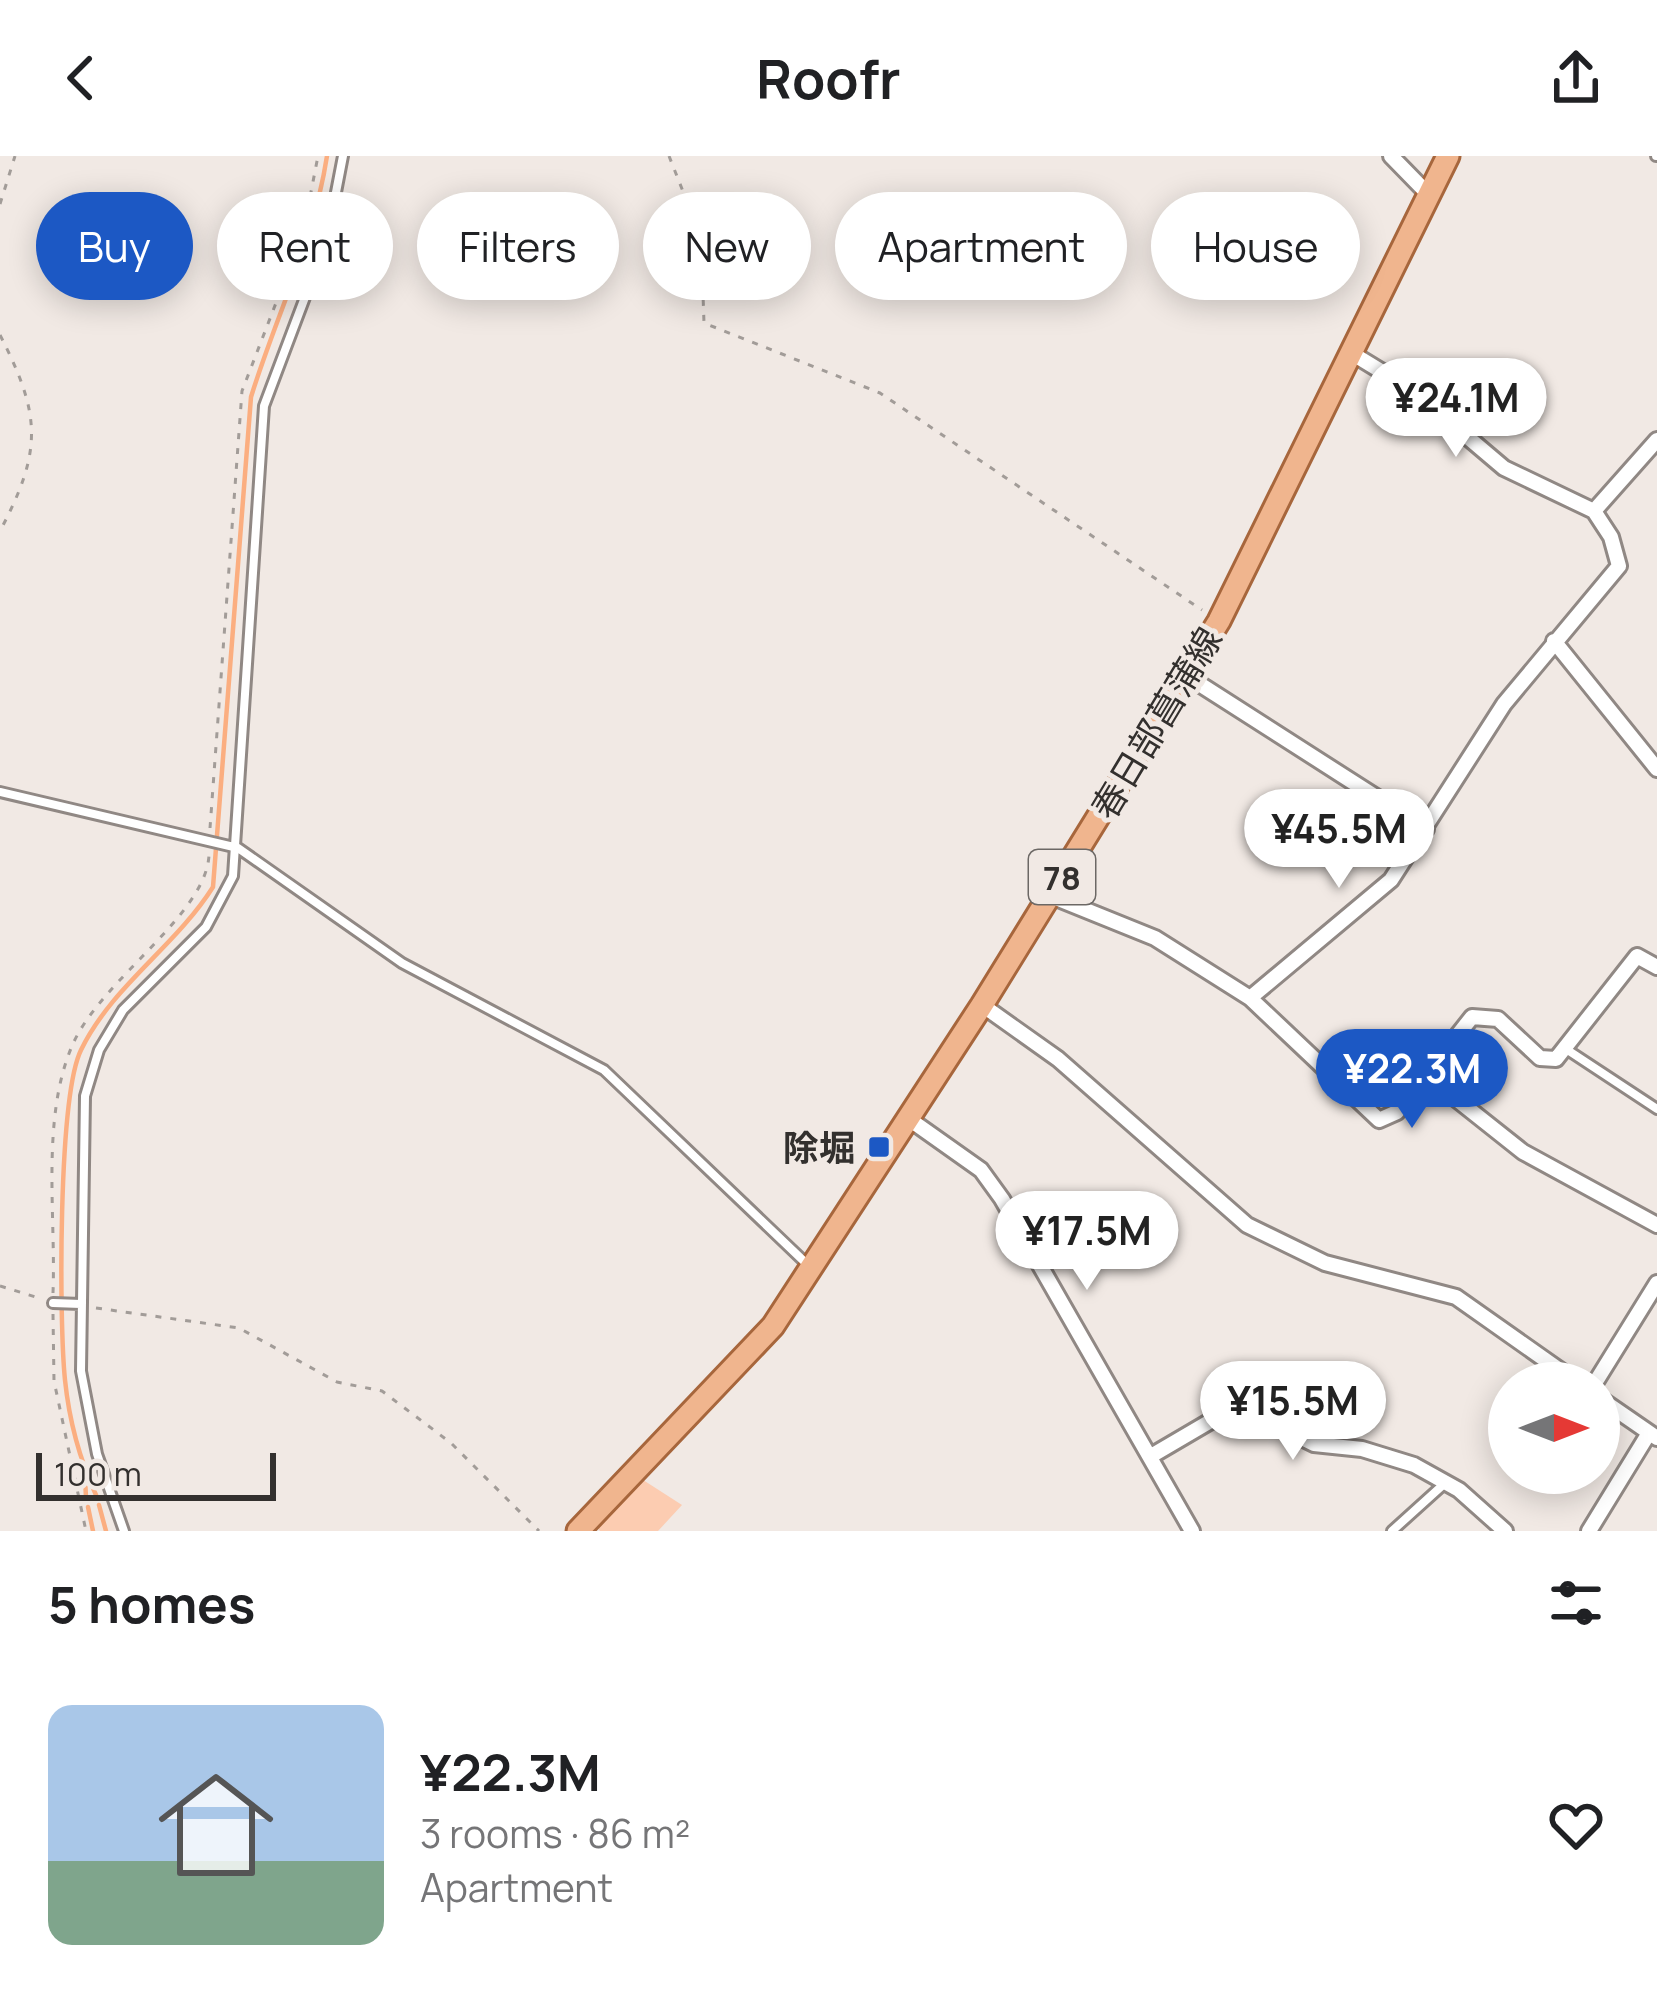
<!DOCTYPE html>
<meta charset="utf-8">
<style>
body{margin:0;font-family:Manrope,"Noto Sans JP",sans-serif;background:#f6f6f6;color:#202124;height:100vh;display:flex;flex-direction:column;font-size:45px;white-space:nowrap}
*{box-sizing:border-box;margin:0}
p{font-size:39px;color:#757577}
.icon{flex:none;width:66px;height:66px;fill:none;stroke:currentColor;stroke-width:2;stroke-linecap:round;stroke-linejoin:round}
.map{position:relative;height:1375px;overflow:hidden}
.sheet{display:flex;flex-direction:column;background:#fff;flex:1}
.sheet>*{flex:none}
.top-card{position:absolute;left:36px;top:36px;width:1587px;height:108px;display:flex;gap:24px}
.needle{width:78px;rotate:90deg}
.tools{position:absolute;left:1488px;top:1206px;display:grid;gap:24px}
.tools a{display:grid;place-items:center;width:132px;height:132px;border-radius:50%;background:#fff;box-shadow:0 6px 30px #0003;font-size:60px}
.scale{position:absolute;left:36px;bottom:30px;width:240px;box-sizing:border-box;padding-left:12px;border:6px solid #33302e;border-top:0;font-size:33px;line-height:42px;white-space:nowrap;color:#33302e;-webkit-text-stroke:9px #f1e9e4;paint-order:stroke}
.price{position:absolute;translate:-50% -102px;padding:0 27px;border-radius:42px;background:#fff;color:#222;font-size:39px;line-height:78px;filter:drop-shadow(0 3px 6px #0008)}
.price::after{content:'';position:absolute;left:50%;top:72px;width:36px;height:27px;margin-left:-18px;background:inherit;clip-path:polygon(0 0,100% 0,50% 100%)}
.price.on{background:#1c58c4;color:#fff}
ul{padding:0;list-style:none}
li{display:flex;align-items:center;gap:36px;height:300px;padding:0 48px}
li+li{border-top:3px solid #e0e0e0}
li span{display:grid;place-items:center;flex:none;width:336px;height:240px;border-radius:24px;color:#555}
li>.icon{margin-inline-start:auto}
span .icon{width:144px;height:144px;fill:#fffc;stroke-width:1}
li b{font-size:51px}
h2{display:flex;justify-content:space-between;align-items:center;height:144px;padding:0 48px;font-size:51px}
.pill{padding:0 42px;border-radius:54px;background:#fff;box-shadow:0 6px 30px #0003;font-size:42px;line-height:108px}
.pill.on{background:#1c58c4;color:#fff}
header{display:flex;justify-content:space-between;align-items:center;height:156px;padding:0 48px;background:#fff;font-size:54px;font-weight:700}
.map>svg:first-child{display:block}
.green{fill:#fcccb1}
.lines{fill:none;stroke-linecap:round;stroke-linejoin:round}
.stream{stroke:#fbae80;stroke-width:4.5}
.service-casing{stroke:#908884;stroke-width:14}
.minor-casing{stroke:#908884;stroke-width:20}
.primary-casing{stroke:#a7663c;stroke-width:27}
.path{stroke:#a29c98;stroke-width:3;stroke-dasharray:6 9;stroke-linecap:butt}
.service{stroke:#fff;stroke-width:8}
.minor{stroke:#fff;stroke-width:14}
.primary{stroke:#f0b58e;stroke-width:21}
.poi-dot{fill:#1c58c4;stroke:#f1e9e4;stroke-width:4.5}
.labels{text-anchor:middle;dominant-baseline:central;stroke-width:10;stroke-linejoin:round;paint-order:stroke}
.shield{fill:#f1e9e4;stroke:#6c6865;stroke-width:3}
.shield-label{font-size:33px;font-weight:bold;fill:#33302e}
.street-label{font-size:36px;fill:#33302e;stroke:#f1e9e4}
.poi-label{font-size:36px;font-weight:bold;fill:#33302e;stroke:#f1e9e4;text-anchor:end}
</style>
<header><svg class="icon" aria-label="back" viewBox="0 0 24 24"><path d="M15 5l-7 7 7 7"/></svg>Roofr<svg class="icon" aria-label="share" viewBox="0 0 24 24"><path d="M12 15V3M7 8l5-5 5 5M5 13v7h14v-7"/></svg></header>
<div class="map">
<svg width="1657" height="1375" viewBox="0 0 1657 1375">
<rect width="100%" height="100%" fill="#f1e9e4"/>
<path class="green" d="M640 1322 682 1349 658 1375H600L594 1368Z"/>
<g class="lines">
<path class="stream" d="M85 1321 86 1342
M96 1339C80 1304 69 1263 65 1224 59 1166 58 941 81 894 112 830 175 791 213 731L251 241C276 160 314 85 327 0
M99 1349 106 1375
M88 1351 93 1375"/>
<defs>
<path id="service" d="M1656 0H1657
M0 636 238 692 402 807 604 914 810 1111
M1566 893 1657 953
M53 1147 81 1148
M124 1375 97 1298 81 1215 85 940 99 894 123 854 206 771 233 720 264 250 327 83 343 0
M1392 1375 1444 1328"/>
<path id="minor" d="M1391 0 1429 39
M1594 355 1657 284
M1554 485 1657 613
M1187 520 1426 673
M1051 740 1155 782 1250 842 1391 724 1504 548 1619 410 1611 381 1594 355 1504 312 1412 234 1353 198
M1250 842 1379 964 1397 956 1472 861 1498 863 1540 902 1556 903 1637 800 1657 811
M982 849 1058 903 1247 1069 1325 1107 1456 1141 1578 1227
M1426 919 1523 996 1657 1069
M909 963 981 1014 1002 1043 1192 1375
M1595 1227 1657 1127
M1599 1242 1657 1282
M1151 1300 1226 1256 1245 1254 1314 1288 1362 1293 1414 1309 1459 1334 1505 1375
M1589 1375 1649 1277"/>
<path id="primary" d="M578 1375 773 1170 982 849 1219 465 1448 0"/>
</defs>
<use href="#service" class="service-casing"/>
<use href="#minor" class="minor-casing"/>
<use href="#primary" class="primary-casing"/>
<path class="path" d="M669 0 701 81 704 167 880 237 1202 454
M0 48 15 0
M0 179C41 259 43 294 0 375
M210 672 242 235 303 77 318 0
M0 1130 39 1142
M53 1137C56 1058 41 963 72 890 100 824 206 760 209 699
M96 1152 239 1172 337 1226 382 1235 451 1287 539 1375
M53 1158 54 1225 86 1375"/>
<use href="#service" class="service"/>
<use href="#minor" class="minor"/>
<use href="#primary" class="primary"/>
</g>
<rect class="poi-dot" x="867" y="979" width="24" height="24" rx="6"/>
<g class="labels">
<rect class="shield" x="1029" y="694" width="66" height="54" rx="9"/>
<g class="shield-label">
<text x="1062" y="721">78</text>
</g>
<g class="street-label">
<text transform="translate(1156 567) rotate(-59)">春日部菖蒲線</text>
</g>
<g class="poi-label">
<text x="855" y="991">除堀</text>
</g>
</g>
</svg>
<div class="tools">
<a><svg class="needle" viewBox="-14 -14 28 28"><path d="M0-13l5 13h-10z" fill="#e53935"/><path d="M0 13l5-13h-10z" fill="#757577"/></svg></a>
</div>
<div class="scale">100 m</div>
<b class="price" style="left:1456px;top:304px">¥24.1M</b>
<b class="price" style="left:1339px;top:735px">¥45.5M</b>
<b class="price on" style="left:1412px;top:975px">¥22.3M</b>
<b class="price" style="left:1087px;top:1137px">¥17.5M</b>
<b class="price" style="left:1293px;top:1307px">¥15.5M</b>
<div class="top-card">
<a class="pill on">Buy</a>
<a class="pill">Rent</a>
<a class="pill">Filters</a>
<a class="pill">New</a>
<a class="pill">Apartment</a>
<a class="pill">House</a>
</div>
</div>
<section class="sheet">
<h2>5 homes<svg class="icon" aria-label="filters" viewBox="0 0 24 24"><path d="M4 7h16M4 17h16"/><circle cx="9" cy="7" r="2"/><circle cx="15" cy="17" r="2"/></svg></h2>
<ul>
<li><span style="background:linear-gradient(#a9c7e8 65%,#7fa58c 0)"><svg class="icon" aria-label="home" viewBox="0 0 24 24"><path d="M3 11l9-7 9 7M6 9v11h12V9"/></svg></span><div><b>¥22.3M</b><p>3 rooms · 86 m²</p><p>Apartment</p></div><svg class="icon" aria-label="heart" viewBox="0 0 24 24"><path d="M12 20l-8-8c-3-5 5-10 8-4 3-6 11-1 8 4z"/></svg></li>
</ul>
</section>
